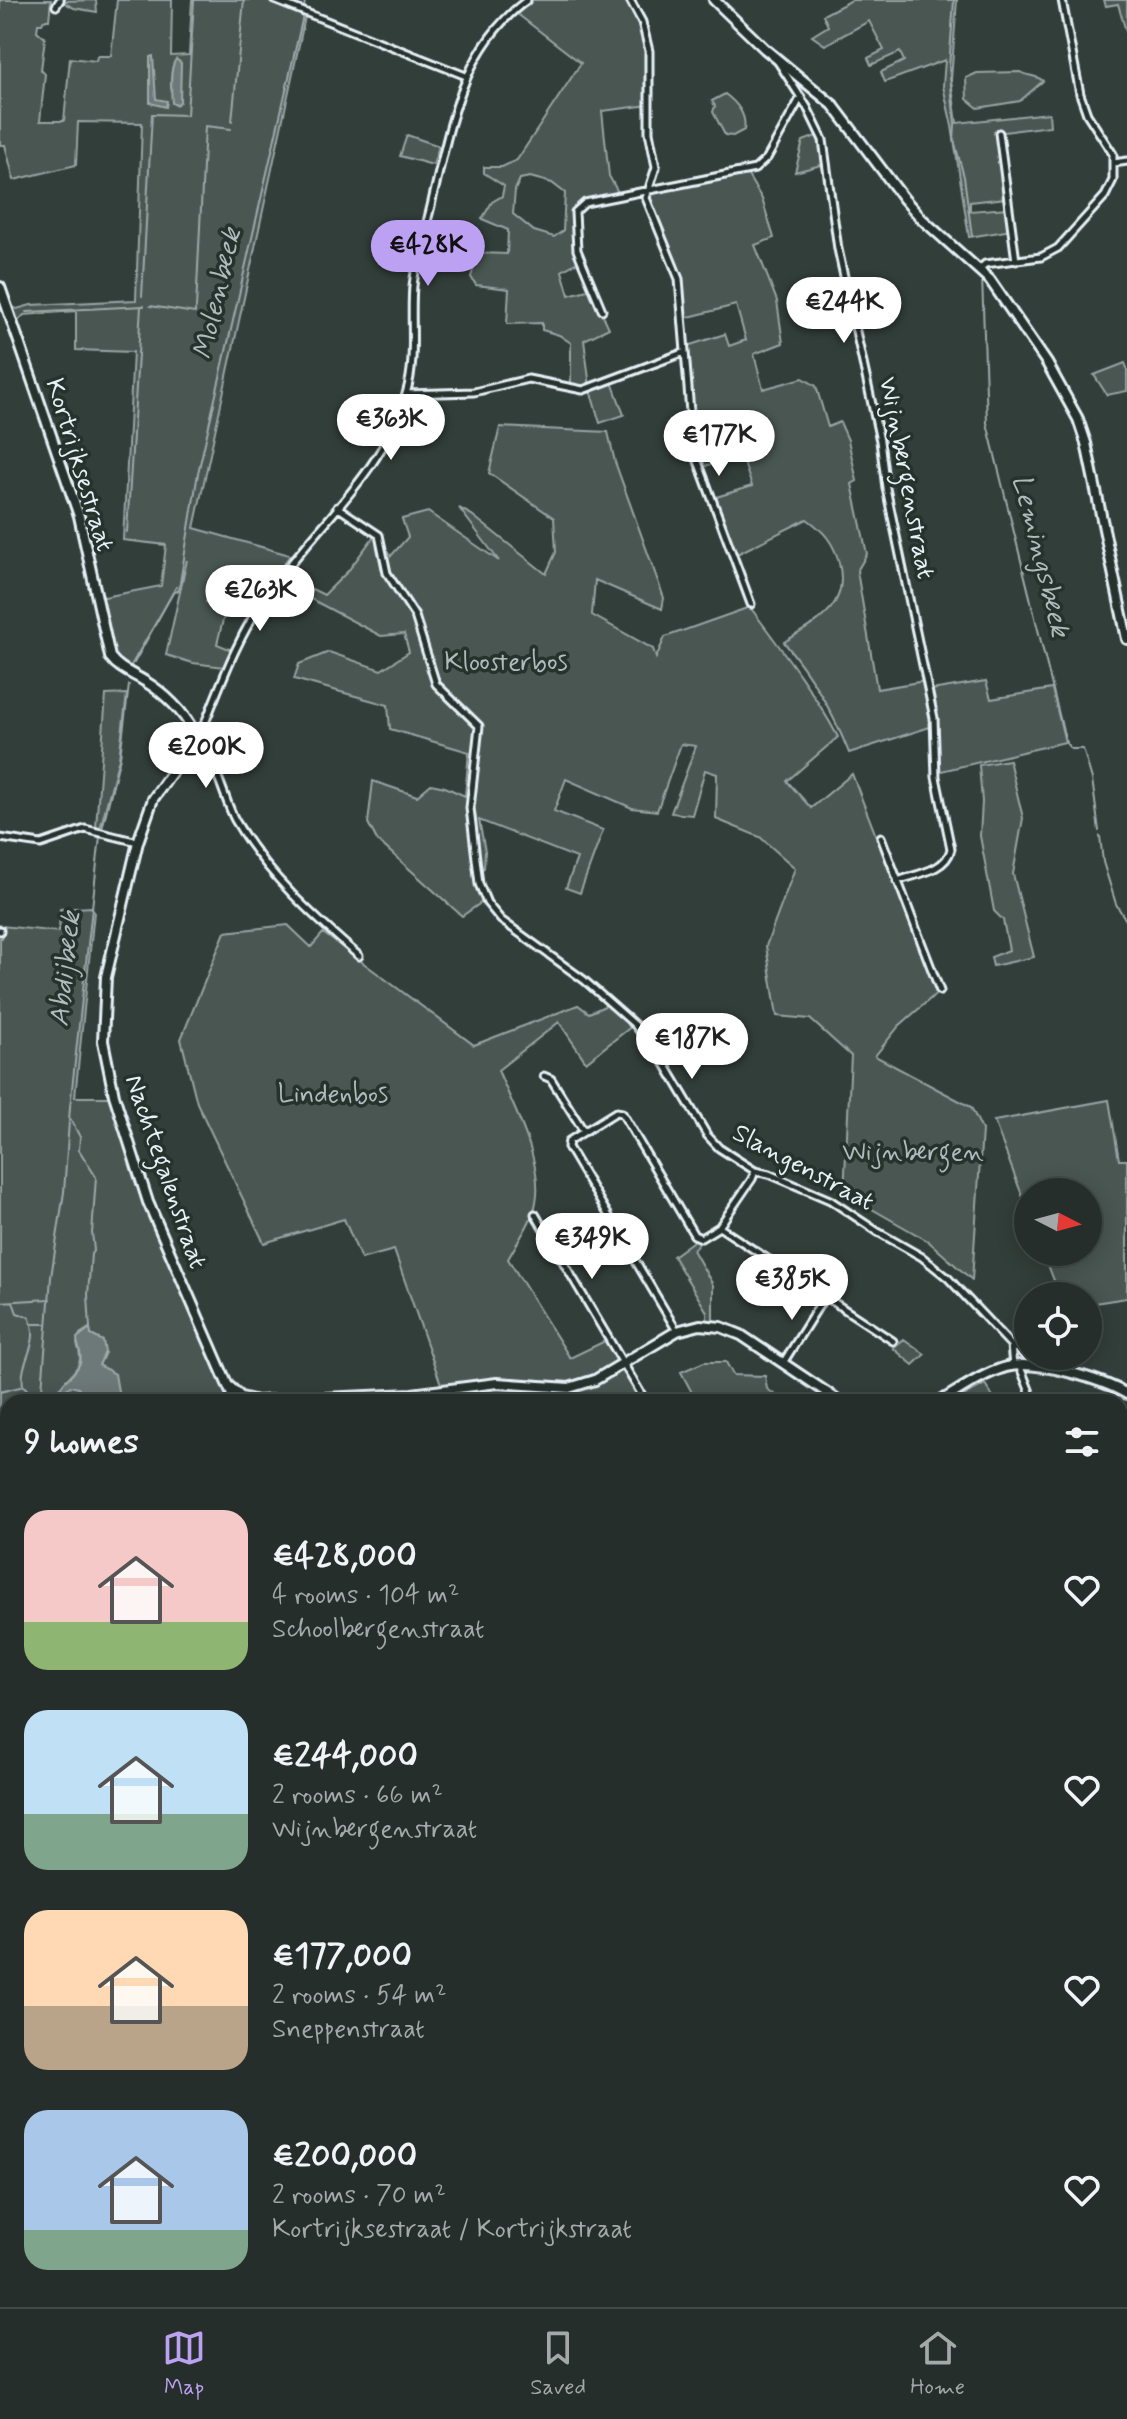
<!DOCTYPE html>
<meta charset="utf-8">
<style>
body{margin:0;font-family:Mynerve,sans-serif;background:#323a37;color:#f1f3f6;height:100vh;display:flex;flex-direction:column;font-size:30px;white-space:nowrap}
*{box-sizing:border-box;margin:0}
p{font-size:26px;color:#a4a8a9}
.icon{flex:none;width:44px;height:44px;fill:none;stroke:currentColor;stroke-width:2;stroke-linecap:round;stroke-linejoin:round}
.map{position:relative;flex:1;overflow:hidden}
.details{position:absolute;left:0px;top:1394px;width:1128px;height:914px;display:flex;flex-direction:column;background:#262e2b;border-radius:24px 24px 0 0;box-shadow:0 4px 20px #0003,0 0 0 2px #424a47}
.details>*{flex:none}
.needle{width:52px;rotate:96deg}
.tools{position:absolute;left:1014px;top:1178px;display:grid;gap:16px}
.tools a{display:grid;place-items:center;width:88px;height:88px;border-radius:50%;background:#262e2b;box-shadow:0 4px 20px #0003,0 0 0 2px #424a47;font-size:40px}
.price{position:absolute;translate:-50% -68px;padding:0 18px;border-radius:28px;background:#fff;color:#222;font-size:26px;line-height:52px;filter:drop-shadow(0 2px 4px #0008)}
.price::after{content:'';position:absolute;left:50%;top:48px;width:24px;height:18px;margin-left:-12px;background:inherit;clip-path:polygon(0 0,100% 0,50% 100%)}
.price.selected{background:#bca0f2;color:#111}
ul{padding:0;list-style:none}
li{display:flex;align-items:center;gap:24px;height:200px;padding:0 24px}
li span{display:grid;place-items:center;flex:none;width:224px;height:160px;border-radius:24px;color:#555}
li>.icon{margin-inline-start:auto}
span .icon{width:96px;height:96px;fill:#fffc;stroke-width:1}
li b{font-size:34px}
h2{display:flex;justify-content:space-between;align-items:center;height:96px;padding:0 24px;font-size:34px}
.tabs{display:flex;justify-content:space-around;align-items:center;height:112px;border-top:2px solid #424a47;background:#262e2b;font-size:22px;color:#a4a8a9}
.tabs a{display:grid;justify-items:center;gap:4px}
.tabs .selected{color:#bca0f2}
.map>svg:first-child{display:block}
.green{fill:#495651;stroke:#98a4a4;stroke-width:2;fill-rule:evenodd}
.water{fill:#6d7978;stroke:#9ea9ab;stroke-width:2}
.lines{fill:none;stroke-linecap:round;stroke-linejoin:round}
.stream{stroke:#9ea9ab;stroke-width:2}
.street-casing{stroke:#e8f1f8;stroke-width:11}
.secondary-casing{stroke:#e8f1f8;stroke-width:14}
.street{stroke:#26332d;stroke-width:5}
.secondary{stroke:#26332d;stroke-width:8}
.labels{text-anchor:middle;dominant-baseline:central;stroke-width:7;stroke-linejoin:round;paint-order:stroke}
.street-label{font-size:26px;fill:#e8f1f8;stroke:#26332d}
.park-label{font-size:26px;fill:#b0bbbe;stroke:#26332d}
.water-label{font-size:28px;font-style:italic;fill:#b1bbbe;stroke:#26332d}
</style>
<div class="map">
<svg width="1127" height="2307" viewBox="0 0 1127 2307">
<rect width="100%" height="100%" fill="#323e39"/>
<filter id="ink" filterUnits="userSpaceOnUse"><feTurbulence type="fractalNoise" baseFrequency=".0125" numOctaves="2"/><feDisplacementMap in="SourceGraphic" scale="16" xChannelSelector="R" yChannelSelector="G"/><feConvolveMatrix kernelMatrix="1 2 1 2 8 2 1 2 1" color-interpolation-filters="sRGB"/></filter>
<g filter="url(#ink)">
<path class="green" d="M0 0H51L49 20H44L42 24H38L37 31 45 38 41 70 45 74 40 121H64L70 58 96 61 97 56H111L117 0H172L171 56 189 55 192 0H268L305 17 194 528 290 555 260 599 211 584 206 602 226 608 217 644 232 650 224 667 193 663 166 655 187 560 179 590 173 593 129 669 113 654 99 598 161 586 166 545 123 540 133 352 76 350V311L24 315 17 322 10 305 17 309 31 305 136 300 142 123 78 122 76 165 14 180 5 145H0Z
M96 0 97 12 74 8 61 1Z
M532 0H628C647 34 648 67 649 105L602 111 609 176 619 194 582 203 573 209 575 249 579 261 562 271 569 295 591 289 609 328 584 340 590 387H571V343L559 335 542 330V323L507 324 509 289 476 285 471 277 478 253 507 254 508 230 482 219 492 202 502 196 504 186 484 173V167H502L517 160 581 63 516 13ZM530 177 552 183 565 193 563 231 554 237 534 231 513 214 515 190 520 179Z
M852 0H957L951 80 957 123 1049 113 1050 126 996 133 1006 198 970 202V211L1008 208 1012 230 969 237 952 126 943 86 945 60 885 82 881 72 904 61 900 52 871 65 868 58 884 50 869 21 825 45 812 36 828 26 823 15Z
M1104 0H1127V35L1118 4 1106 6Z
M1020 72C1028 77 1035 74 1043 81L1020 101 978 108 967 99 966 78 977 73Z
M725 94C737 103 747 115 744 130L733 136 725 135 713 112 715 106 712 101Z
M407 135 439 146 433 165 400 156Z
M819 135 825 164 795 172 803 141Z
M747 174 762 199 774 238 755 245 777 301 783 343 754 354 763 389 803 378 816 386 828 427 840 422 848 440 857 481 852 484 867 554 857 571 877 689 925 681 933 726 849 753C832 710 813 678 784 642 816 622 850 608 839 563 834 543 824 531 807 519L735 555 713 498 752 486 741 455 702 467 695 442 687 346 725 334 729 346 746 340 736 305 685 318 681 279 648 199 652 193Z
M1125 363 1127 368V391L1107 395 1094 375Z
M612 382 624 415 600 423 590 390Z
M500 427 608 432 615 462 664 598 662 609 595 580 592 615 653 649 656 658 665 637 750 607C782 650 813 690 838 737L787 781 811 808 852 774 937 993 899 1026 875 1056 971 1107 982 1130 972 1280 928 1241 844 1193 851 1056 810 1019 777 1016 766 946 795 868 760 837 716 819 717 774 705 770 692 815 671 813 696 746 681 744 657 811 632 808 566 779 554 811 603 830 580 893 566 888 577 858 479 820 485 851 484 868 473 875 482 902 462 916 377 840 368 823 373 781 417 796 431 784 445 787 465 796 469 752 390 729 388 705 294 679 299 664 329 652 381 670 409 652 404 634 381 636 305 596 312 589 324 595 348 571 375 535 391 556 408 537 402 519 428 512 499 561 459 508 472 515 546 574 556 552 554 518 489 473Z
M986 681 991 699 1052 689 1065 742 937 772 938 722 931 690Z
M127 694 119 758 100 829 96 827 106 695Z
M1009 760 1023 818 1013 874 1034 957 993 966 991 957 1009 950 1003 920 994 911 980 836 982 802 979 765Z
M91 907 94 912 75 1097H110C143 1202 187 1302 232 1402H115L118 1397 115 1379 99 1365 105 1352 91 1335 89 1328 80 1334 77 1344C90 1375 57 1373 58 1402H8V1583L4 1585 5 1612 8 1615V1668L0 1667V938H2V926L59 932 60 909Z
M288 925 311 947 323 933 474 1045 578 1005 589 1013 607 1005 632 1026 586 1062 559 1022 498 1070C513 1107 544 1162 536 1202 533 1221 517 1242 508 1259L570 1358 607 1340 645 1402H449L458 1393 442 1387 394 1250 361 1259 344 1219 264 1243 197 1103 181 1039 225 932Z
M1109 1100 1119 1160H1127V1298L1088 1304V1296H1060L1043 1252H1088V1192H1028V1211L994 1121Z
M696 1239 702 1240 693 1250 713 1285V1321L707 1320V1312L673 1256Z
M904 1339 925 1354 913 1365 893 1348Z
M704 1362H726L733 1375 765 1376 767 1389 786 1402H763L740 1397 738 1402H697L681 1372Z
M985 1384 996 1402H966L963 1396Z
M63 1394a9 9 0 1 1 18 0a9 9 0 1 1-18 0Z
M1127 1878V2215L1121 2204 1126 2201 1120 2189V1887Z"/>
<path class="water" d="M153 56 156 99 167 101 166 107 150 103V57Z
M176 59 181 63 180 102 176 105 172 103C171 91 169 68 176 59Z
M90 1328 91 1335 103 1341 105 1352 99 1365 115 1374 119 1397 115 1402H78L81 1392 78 1388 70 1386 63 1392 65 1402H58C57 1378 73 1381 80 1363 83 1354 77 1347 77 1338Z"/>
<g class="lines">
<path class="stream" d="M954 0 949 67 955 124 954 140 964 177 972 236
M304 8 305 0
M232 121 244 0
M982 276 987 423 1066 743 1071 749H1083L1092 779 1099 831
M142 296 152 114 187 115 194 0
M150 306 195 313V310
M196 308 205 126 231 129
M27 312 144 306
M127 532 141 306
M180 583 198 473 303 16
M134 663 176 587
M102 829 120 757 129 685
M1100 836 1103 862 1116 904 1127 922
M71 1120 80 1137 79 1150 96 1177 92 1233 94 1250 91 1254 88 1295 90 1328
M0 1302 50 1299
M13 1302 17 1313 29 1317C42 1344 19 1360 23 1385
M33 1324H47
M0 1392 24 1386 29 1392H39
M41 1402 51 1277 64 1192 70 1107 100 836
M0 1867 8 1864"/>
<defs>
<path id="street" d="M274 0 466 76
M630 0 642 22 649 51V132L656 167 646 198 679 279 690 412 696 456 751 604
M56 6 60 0
M778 62 807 107 823 140 838 249 880 441 886 488 934 718 936 777 951 849C946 871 916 874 897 881
M999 133 1016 261
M1114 163 1127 161
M980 269 985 264 1041 257 1058 248 1105 196 1113 180V154L1087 114 1080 94 1062 0
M602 310 577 250 575 212 585 203 755 169 767 158 801 97
M406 394 474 392 528 379 583 390 685 352
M337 507 379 535 387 573 415 616 436 684 479 726 470 808 479 884 487 903 501 920 584 980 635 1025 665 1064 707 1135 719 1148 755 1171 769 1174 830 1200 878 1232 922 1257 948 1278 1011 1345 1039 1365
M194 731 201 728 205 723C223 678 240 632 269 592 315 527 383 473 406 394 417 358 410 323 413 286 416 256 427 226 433 197 451 123 462 48 527 0
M193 740C215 752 223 798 235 820 267 875 312 915 359 956
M881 837 940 991
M0 838 41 844 85 829 138 842
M0 930V931
M544 1076 551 1079 583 1130
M535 1214 646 1402
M719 1227 893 1341
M677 1331 568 1147 569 1141 616 1112 622 1113 694 1235 701 1238 719 1227 752 1179 755 1171
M1011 1346 1013 1366
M783 1363 825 1296
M1020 1367 1034 1402
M1120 1550H1127
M1120 1668 1127 1654
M0 1779 8 1780
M1120 1779 1127 1783
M0 1822 8 1824
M1120 1828 1127 1815
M0 1893 8 1898
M0 2025 8 2029
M0 2162 8 2159
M1120 2207 1127 2219
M0 2272H8
M10 2300 11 2307
M171 2300 173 2307
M452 2300 454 2307
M539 2300 541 2307
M678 2300 682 2307
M871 2300 887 2307
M1029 2300 1031 2307
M414 2307 417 2300
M755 2307 760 2300
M898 2307V2300"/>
<path id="secondary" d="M714 0 765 49 833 105 904 199 922 219 990 280 1047 363 1078 419 1086 443 1127 639
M0 287 79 516 110 657C120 670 132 673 146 682 164 693 184 712 194 732L191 745 153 799 138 842 106 977 103 1041 114 1095 148 1202 235 1402
M230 1387 241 1397 257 1401 412 1394 497 1383 569 1388 595 1380 677 1331 700 1325 721 1327 741 1335 841 1402
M939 1402C960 1390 982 1374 1006 1367 1035 1359 1101 1379 1127 1394
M0 1708 8 1709
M0 1950 8 1939
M137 2300 140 2307"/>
</defs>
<use href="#street" class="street-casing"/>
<use href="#secondary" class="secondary-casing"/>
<use href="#street" class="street"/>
<use href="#secondary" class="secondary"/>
</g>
</g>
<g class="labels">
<g class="street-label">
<text transform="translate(79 465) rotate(73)">Kortrijksestraat</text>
<text transform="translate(906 478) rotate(79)">Wijnbergenstraat</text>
<text transform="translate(803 1168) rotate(28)">Slangenstraat</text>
<text transform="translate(165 1172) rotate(71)">Nachtegalenstraat</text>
</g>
<g class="park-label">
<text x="506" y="663">Kloosterbos</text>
<text x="333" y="1095">Lindenbos</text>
<text x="913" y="1153">Wijnbergen</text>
</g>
<g class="water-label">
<text transform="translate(218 294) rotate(-77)">Molenbeek</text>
<text transform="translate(1040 556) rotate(76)">Lemingsbeek</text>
<text transform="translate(66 969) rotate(-84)">Abdijbeek</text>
</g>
</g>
</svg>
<div class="tools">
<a><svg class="needle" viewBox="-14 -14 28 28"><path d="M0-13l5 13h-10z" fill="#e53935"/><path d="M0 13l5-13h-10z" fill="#a4a8a9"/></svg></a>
<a><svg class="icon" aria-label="locate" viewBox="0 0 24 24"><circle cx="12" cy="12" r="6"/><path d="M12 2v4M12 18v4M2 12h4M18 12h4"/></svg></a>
</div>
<b class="price selected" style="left:428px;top:288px">€428K</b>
<b class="price" style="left:844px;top:345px">€244K</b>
<b class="price" style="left:391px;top:462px">€363K</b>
<b class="price" style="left:719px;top:478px">€177K</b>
<b class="price" style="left:260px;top:633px">€263K</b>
<b class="price" style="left:206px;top:790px">€200K</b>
<b class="price" style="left:692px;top:1081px">€187K</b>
<b class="price" style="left:592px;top:1281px">€349K</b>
<b class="price" style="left:792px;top:1322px">€385K</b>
<section class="details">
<h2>9 homes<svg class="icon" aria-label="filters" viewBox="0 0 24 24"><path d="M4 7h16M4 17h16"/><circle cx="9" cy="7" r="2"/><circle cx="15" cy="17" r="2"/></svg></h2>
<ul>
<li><span style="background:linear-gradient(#f6c9c9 70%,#8fb573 0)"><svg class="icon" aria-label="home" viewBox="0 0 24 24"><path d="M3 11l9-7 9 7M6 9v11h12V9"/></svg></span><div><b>€428,000</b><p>4 rooms · 104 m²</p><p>Schoolbergenstraat</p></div><svg class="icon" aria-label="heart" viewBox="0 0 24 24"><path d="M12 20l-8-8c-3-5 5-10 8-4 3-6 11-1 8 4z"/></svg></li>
<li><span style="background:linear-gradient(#bfe0f5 65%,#7fa58c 0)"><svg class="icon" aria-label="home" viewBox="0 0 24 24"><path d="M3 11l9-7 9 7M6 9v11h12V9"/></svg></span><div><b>€244,000</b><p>2 rooms · 66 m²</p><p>Wijnbergenstraat</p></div><svg class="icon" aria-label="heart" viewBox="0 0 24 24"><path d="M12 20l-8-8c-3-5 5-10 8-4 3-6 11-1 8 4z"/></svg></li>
<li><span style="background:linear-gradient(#ffd9b3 60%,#b9a48a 0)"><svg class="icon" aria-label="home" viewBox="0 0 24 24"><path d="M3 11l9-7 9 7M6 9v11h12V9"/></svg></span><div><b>€177,000</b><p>2 rooms · 54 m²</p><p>Sneppenstraat</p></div><svg class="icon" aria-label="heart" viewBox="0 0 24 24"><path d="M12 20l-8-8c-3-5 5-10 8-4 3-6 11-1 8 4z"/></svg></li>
<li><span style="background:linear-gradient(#a9c7e8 75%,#7fa58c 0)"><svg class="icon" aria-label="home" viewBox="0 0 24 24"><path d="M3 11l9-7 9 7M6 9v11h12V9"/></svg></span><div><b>€200,000</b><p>2 rooms · 70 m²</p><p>Kortrijksestraat / Kortrijkstraat</p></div><svg class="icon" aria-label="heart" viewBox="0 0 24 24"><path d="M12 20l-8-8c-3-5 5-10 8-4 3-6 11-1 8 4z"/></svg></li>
</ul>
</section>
</div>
<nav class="tabs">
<a class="selected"><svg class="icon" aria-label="map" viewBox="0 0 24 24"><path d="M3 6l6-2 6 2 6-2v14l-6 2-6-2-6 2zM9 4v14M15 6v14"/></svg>Map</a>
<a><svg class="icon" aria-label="saved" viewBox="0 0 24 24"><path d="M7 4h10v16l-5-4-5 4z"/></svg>Saved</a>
<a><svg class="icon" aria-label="home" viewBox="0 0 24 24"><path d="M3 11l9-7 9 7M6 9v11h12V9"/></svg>Home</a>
</nav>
